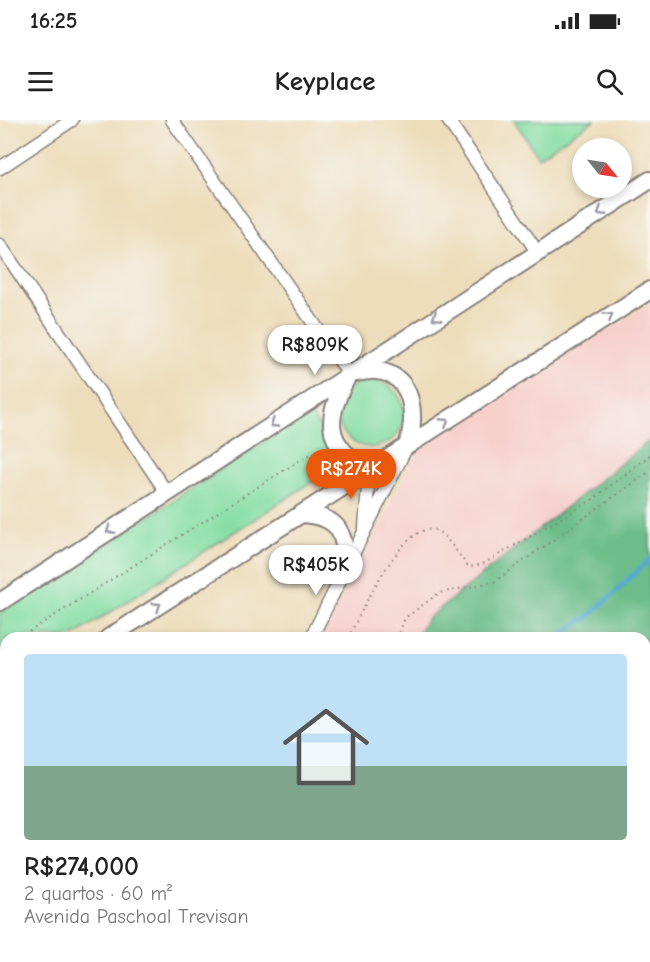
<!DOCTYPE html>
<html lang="pt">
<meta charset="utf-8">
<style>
body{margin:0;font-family:"Comic Neue",sans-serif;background:#f2f2f2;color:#222;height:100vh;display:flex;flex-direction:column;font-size:22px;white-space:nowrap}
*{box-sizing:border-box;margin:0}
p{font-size:20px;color:#767676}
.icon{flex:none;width:33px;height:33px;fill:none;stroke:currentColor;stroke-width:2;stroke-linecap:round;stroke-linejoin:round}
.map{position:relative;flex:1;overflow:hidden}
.panel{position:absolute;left:0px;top:512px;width:651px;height:332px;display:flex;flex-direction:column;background:#fff;border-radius:18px 18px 0 0;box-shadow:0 3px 9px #0003}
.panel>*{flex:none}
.needle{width:39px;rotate:120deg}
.fabs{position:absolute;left:572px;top:18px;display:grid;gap:12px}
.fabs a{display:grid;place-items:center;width:60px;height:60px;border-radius:50%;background:#fff;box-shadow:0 3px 9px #0003;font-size:30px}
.price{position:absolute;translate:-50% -51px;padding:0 14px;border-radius:21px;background:#fff;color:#222;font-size:20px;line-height:39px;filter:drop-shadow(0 2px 3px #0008)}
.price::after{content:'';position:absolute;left:50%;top:36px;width:18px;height:14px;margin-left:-9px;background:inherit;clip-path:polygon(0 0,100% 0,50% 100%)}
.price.on{background:#ea580c;color:#fff}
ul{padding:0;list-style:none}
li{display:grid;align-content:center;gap:12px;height:318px;padding:0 24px}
li span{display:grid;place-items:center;height:186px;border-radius:6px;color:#555}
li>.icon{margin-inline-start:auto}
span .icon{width:108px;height:108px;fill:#fffc;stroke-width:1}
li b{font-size:26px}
.status{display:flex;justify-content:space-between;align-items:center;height:42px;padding:0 30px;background:#fff;direction:ltr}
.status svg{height:16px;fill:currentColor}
header{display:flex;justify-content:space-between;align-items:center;height:78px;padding:0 24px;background:#fff;font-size:27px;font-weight:700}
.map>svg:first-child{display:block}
.built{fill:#f7d0cc}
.green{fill:#85dea3;stroke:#54806f;stroke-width:1.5}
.forest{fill:#6cbd89;stroke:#477062;stroke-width:1.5}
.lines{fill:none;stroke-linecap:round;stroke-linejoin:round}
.stream{stroke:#55aad1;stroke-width:4.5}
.minor-casing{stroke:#88807b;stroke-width:15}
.secondary-casing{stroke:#88807b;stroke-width:20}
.path{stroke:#88807b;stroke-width:2;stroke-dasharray:1.5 4.5;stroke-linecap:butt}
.minor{stroke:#fff;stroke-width:12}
.secondary{stroke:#fff;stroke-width:16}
.oneway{stroke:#9c9ca7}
</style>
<div class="status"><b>16:25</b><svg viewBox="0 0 49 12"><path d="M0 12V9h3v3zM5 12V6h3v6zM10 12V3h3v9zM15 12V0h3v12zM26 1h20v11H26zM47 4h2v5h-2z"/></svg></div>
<header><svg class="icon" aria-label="menu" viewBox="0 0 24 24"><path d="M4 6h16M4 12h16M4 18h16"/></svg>Keyplace<svg class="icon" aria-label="search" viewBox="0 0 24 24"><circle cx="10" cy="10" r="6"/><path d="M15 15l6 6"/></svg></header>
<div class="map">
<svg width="650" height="842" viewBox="0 0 650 842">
<rect width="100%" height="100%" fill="#f6f6f2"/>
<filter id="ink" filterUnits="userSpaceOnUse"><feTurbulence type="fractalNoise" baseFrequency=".0167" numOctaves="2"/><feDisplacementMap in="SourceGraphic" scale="12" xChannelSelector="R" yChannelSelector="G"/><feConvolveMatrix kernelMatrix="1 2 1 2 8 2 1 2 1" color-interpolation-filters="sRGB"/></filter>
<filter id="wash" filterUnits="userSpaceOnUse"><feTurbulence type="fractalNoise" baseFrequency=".008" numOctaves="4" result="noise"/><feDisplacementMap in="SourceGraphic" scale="24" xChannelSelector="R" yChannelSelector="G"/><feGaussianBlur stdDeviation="1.35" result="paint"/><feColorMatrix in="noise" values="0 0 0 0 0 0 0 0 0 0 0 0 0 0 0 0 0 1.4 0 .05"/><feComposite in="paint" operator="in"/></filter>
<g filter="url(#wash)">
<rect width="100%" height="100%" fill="#edb"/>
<path class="built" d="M650 183V698L645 702V518H321L419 328Z
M197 837H435L427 842H199Z"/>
<path class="green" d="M514 0H594L538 37Z
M338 294a33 33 0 1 1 66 0a33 33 0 1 1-66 0Z
M309 292 343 342 72 517 6 518V560L0 564V493Z"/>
<path class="forest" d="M650 320V570L645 573V518L416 517 427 499Z"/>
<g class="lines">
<path class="stream" d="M555 518 592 494 650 439"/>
</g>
</g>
<g filter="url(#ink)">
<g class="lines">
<defs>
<path id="minor" d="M172 0 349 254
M448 0 538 133
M0 48 72 0
M0 125 167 373
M365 408 369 350
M311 518 407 326
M645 716 650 713
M0 767 6 764
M0 820 6 830
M11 837 14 842
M556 837 559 842
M176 842 184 837
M451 842 458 837"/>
<path id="secondary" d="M369 350C321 324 326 296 349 254 358 253 369 250 377 251 415 255 417 299 407 326
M301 394C341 397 343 411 347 447
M0 482 650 60
M108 518 650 170
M0 587 6 583"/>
</defs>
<use href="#minor" class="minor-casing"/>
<use href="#secondary" class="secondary-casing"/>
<path class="path" d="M19 518 305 337 322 329
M348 518C361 494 401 402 435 410 447 414 460 438 469 447L483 444 592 380 650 335
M397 518 405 498 439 473 494 462 650 351
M0 529 6 525"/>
<use href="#minor" class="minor"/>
<use href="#secondary" class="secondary"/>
</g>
<defs><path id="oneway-chevron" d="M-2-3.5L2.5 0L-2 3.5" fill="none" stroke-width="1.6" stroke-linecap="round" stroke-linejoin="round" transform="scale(1.5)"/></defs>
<g class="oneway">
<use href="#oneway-chevron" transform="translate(601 92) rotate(147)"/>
<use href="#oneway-chevron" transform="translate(609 196) rotate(-33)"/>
<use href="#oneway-chevron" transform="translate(436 197) rotate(148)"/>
<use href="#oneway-chevron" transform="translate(445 302) rotate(-33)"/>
<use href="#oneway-chevron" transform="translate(274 304) rotate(147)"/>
<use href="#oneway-chevron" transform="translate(110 410) rotate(147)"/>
<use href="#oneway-chevron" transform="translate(157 486) rotate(-33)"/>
</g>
</g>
</svg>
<div class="fabs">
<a><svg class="needle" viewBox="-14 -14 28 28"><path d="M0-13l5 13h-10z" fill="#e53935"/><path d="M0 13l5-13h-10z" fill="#767676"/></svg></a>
</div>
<b class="price" style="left:315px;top:256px">R$809K</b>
<b class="price on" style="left:351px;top:380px">R$274K</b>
<b class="price" style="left:316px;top:476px">R$405K</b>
<section class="panel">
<ul>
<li><span style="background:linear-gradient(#bfe0f5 60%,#7fa58c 0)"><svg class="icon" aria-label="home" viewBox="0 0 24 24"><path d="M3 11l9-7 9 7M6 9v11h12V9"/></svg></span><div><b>R$274,000</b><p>2 quartos · 60 m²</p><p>Avenida Paschoal Trevisan</p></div></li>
</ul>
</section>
</div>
